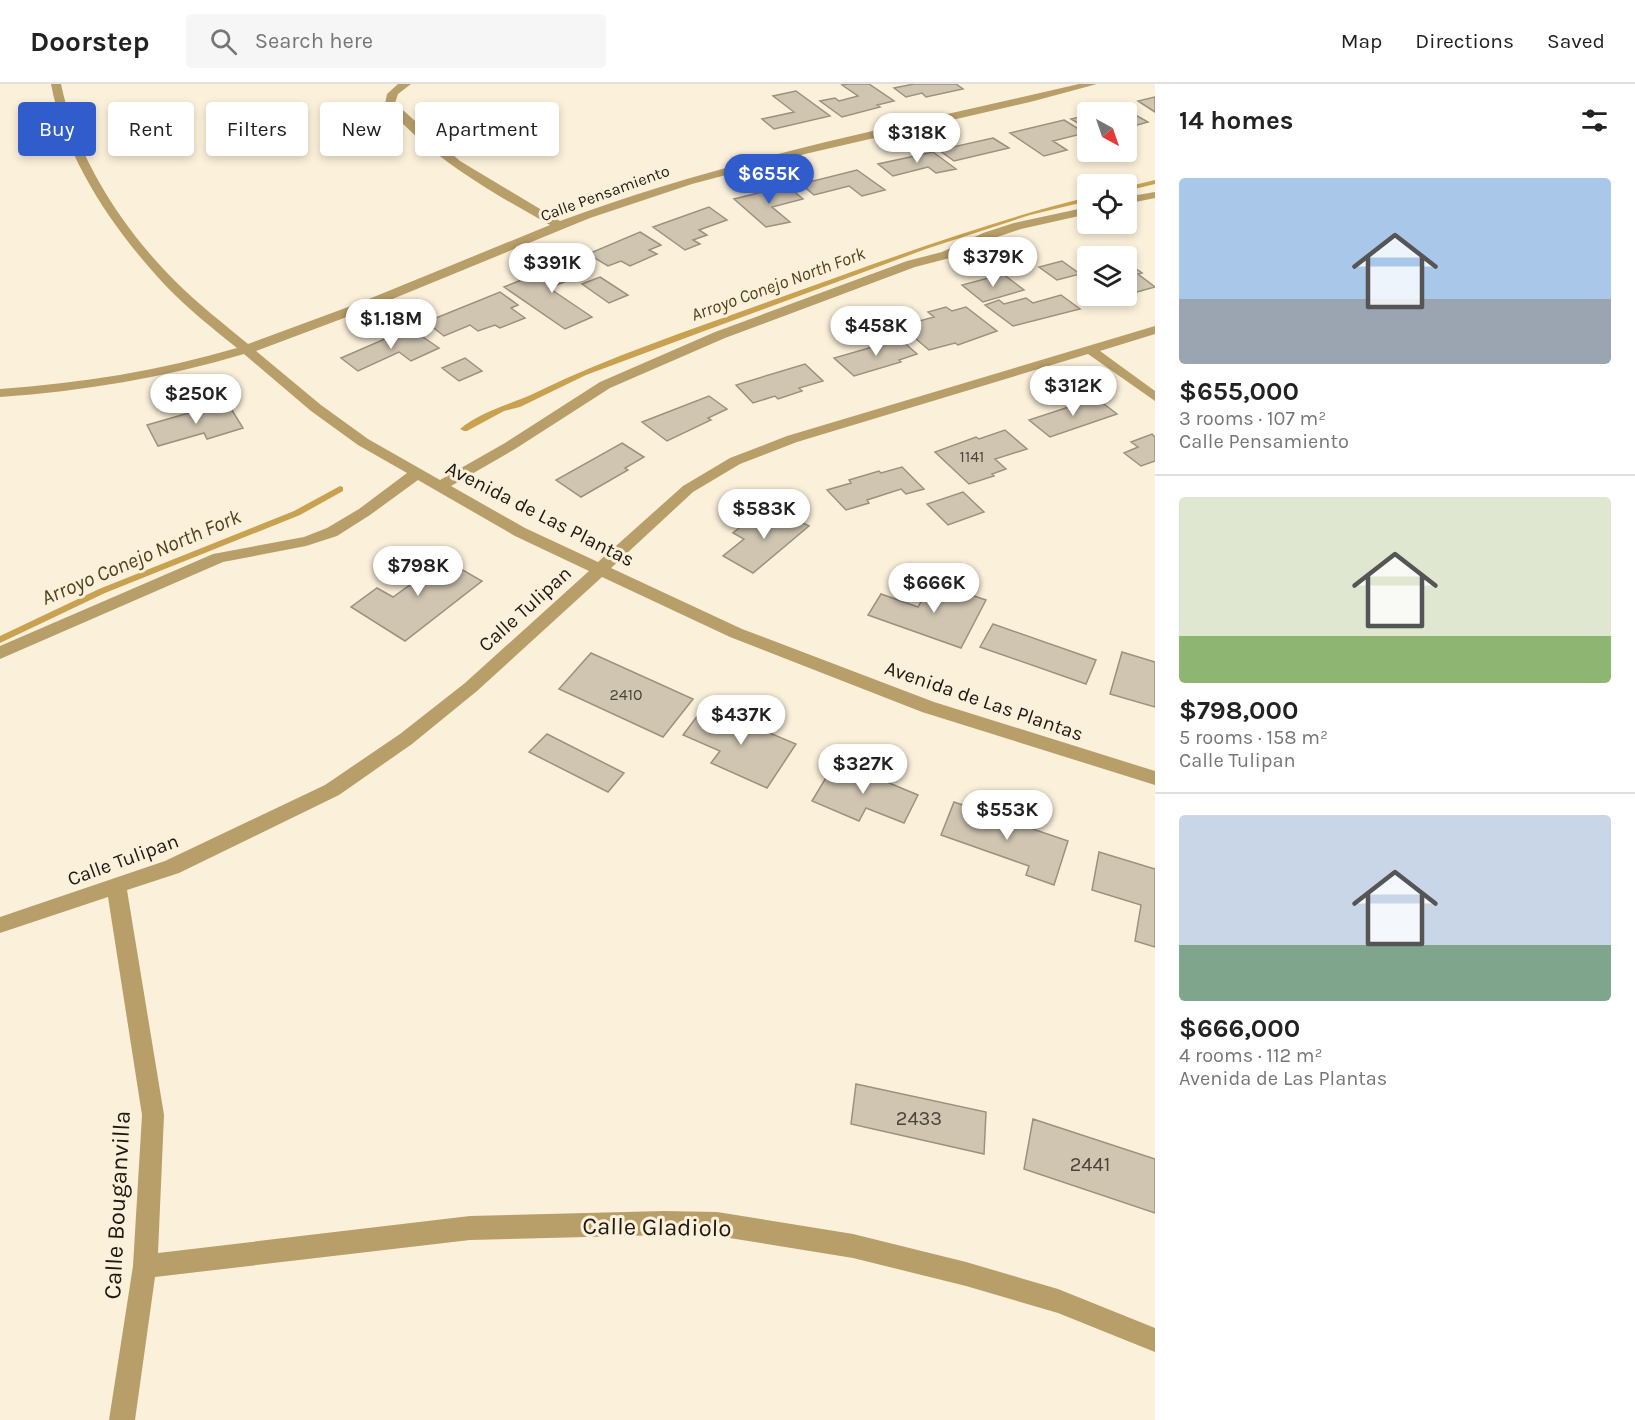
<!DOCTYPE html>
<meta charset="utf-8">
<style>
body{margin:0;font-family:Karla,sans-serif;background:#f6f6f6;color:#222;height:100vh;display:flex;flex-direction:column;font-size:22px;white-space:nowrap}
*{box-sizing:border-box;margin:0}
p{font-size:20px;color:#767676}
.icon{flex:none;width:33px;height:33px;fill:none;stroke:currentColor;stroke-width:2;stroke-linecap:round;stroke-linejoin:round}
.map{position:relative;flex:1;overflow:hidden}
.sheet{display:flex;flex-direction:column;background:#fff;width:480px}
.sheet>*{flex:none}
.top-card{position:absolute;left:18px;top:18px;width:570px;height:54px;display:flex;gap:12px}
.needle{width:39px;rotate:140deg}
.controls{position:absolute;left:1077px;top:18px;display:grid;gap:12px}
.controls a{display:grid;place-items:center;width:60px;height:60px;border-radius:6px;background:#fff;box-shadow:0 3px 9px #0003;font-size:30px}
.price{position:absolute;translate:-50% -51px;padding:0 14px;border-radius:21px;background:#fff;color:#222;font-size:20px;line-height:39px;filter:drop-shadow(0 2px 3px #0008)}
.price::after{content:'';position:absolute;left:50%;top:36px;width:18px;height:14px;margin-left:-9px;background:inherit;clip-path:polygon(0 0,100% 0,50% 100%)}
.price.selected{background:#315dcc;color:#fff}
ul{padding:0;list-style:none}
li{display:grid;align-content:center;gap:12px;height:318px;padding:0 24px}
li+li{border-top:2px solid #e0e0e0}
li span{display:grid;place-items:center;height:186px;border-radius:6px;color:#555}
li>.icon{margin-inline-start:auto}
span .icon{width:108px;height:108px;fill:#fffc;stroke-width:1}
li b{font-size:26px}
h2{display:flex;justify-content:space-between;align-items:center;height:72px;padding:0 24px;font-size:26px}
.chip{padding:0 21px;border-radius:6px;background:#fff;box-shadow:0 3px 9px #0003;font-size:21px;line-height:54px}
.chip.selected{background:#315dcc;color:#fff}
header{display:flex;align-items:center;gap:36px;box-sizing:border-box;height:84px;padding:0 30px;background:#fff;border-bottom:2px solid #e0e0e0}
header strong{font-size:28px}
nav{display:flex;gap:33px;margin-inline-start:auto;font-size:21px}
.search{width:420px;height:54px;background:#f6f6f6;display:flex;align-items:center;gap:15px;box-sizing:border-box;padding:0 21px;border-radius:6px;color:#767676;font-size:22px}
main{display:flex;flex:1;min-height:0}
.map>svg:first-child{display:block}
.lines{fill:none;stroke-linecap:round;stroke-linejoin:round}
.stream{fill:#c8a251;fill-rule:evenodd}
.building{fill:#d0c5b1;stroke:#9b917d;stroke-width:1.5}
.minor{fill:#b89e69;fill-rule:evenodd}
.labels{text-anchor:middle;dominant-baseline:central;stroke-width:6;stroke-linejoin:round;paint-order:stroke}
.far-street-label{font-size:16px;fill:#1e1a13;stroke:#fbf0da}
.number-label{font-size:16px;fill:#4a453a}
.far-water-label{font-size:18px;font-style:italic;fill:#52421f;stroke:#fbf0da}
.street-label{font-size:20px;fill:#1e1a13;stroke:#fbf0da}
.near-number-label{font-size:20px;fill:#4a453a}
.water-label{font-size:21px;font-style:italic;fill:#52421f;stroke:#fbf0da}
.near-street-label{font-size:24px;fill:#1e1a13;stroke:#fbf0da}
</style>
<header>
<strong>Doorstep</strong>
<div class="search"><svg class="icon" aria-label="search" viewBox="0 0 24 24"><circle cx="10" cy="10" r="6"/><path d="M15 15l6 6"/></svg>Search here</div>
<nav><a>Map</a><a>Directions</a><a>Saved</a></nav>
</header>
<main>
<div class="map">
<svg width="1155" height="1336" viewBox="0 0 1155 1336">
<rect width="100%" height="100%" fill="#fbf0da"/>
<g class="lines">
<path class="stream" d="M1155 96V100L1126 107V103Z
M1088 113V117L1030 131 926 165 707 246 586 291 520 323 504 327 467 347H464L460 345C481 327 512 320 537 308 613 271 694 245 773 216 877 179 980 140 1088 113Z
M340 402 343 403V407L300 431 105 509 0 559V552L99 505 294 427Z"/>
</g>
<path class="building" d="M848 0H869L894 17 877 21 880 23 842 33 820 17 835 14 839 17 858 12 842 1Z
M914 0H956L963 5 926 13 922 9 906 13 894 4Z
M796 7 830 32 774 45 762 35 794 28 773 12Z
M1155 13V28L1138 17Z
M1121 23 1148 38 1126 44V28H1098Z
M1088 31V45L1071 35Z
M1064 36 1085 49 1053 57 1067 66 1044 72 1010 49Z
M993 54 1009 64 954 77 939 66Z
M933 68 956 85 936 89 928 83 893 92 878 80Z
M857 86 885 106 862 112 849 102 814 111 801 100Z
M787 102 803 115 772 123 790 138 766 143 734 115Z
M709 123 727 136 699 146 707 151 693 156 700 160 685 166 653 143Z
M640 148 661 161 649 166 657 170 630 182 621 177 608 182 588 170Z
M571 176 589 188 549 204 592 233 565 245 504 203Z
M1062 177 1080 190 1057 196 1039 183Z
M1129 180 1142 189 1138 190 1155 203 1126 211V181Z
M1003 190 1024 206 983 218 962 201Z
M600 193 628 211 609 219 582 200Z
M500 208 518 221 511 224 525 234 500 244 495 241 478 247 470 241 444 252 426 238Z
M1061 211 1080 225 1013 242 985 221 999 216 1004 220 1026 214 1033 219Z
M1089 212H1125L1096 217Z
M946 223 952 227 966 223 997 247 958 261 955 259 929 266 901 242 934 233 928 228Z
M410 244 439 264 411 277 399 268 358 287 341 274Z
M900 255 917 270 899 276 901 278 854 292 834 274Z
M465 274 482 287 459 297 442 284Z
M805 280 823 297 799 304 802 307 778 315 775 312 753 319 736 301Z
M709 312 727 325 708 334 711 336 667 357 642 338Z
M1096 314 1117 330 1050 353 1029 336Z
M227 318 243 344 207 355 204 349 158 362 147 341Z
M1005 346 1027 365 995 375 1006 385 992 390 994 392 969 400 935 368 976 353 979 355Z
M1152 350 1155 353V377L1141 382 1124 369 1138 363 1131 358Z
M622 359 644 373 625 384 628 386 581 413 556 396Z
M902 383 924 405 906 410 901 405 867 416 869 419 846 426 827 406 851 399 849 396 879 387 881 389Z
M963 408 984 428 948 441 927 420Z
M779 427 809 442 753 489 723 472 744 455 733 449 755 431 766 437Z
M426 465 482 497 405 557 351 523 377 504 393 513 425 490 407 479Z
M932 498 986 516 961 564 868 531 881 510 918 523Z
M993 540 1096 576 1086 600 980 563Z
M1122 568 1155 578V623L1110 610Z
M591 569 693 615 663 653 559 605Z
M705 622 796 660 767 704 711 679 720 667 683 651Z
M547 650 624 689 608 708 529 668Z
M836 677 918 711 904 739 866 724 859 737 812 717Z
M954 718 1068 757 1054 801 1026 791 1029 782 941 751Z
M1099 768 1155 785V863L1135 857 1141 821 1092 806Z
M856 1000 986 1028 984 1070 851 1040Z
M1033 1035 1155 1075V1129L1024 1085Z"/>
<g class="lines">
<path class="minor" d="M51 0H61C76 73 122 144 175 197 198 220 224 240 248 260L359 219 550 141C491 108 429 73 385 20L387 10 398 0H411L398 10 395 19 460 77 560 137C728 74 905 41 1079 0H1097L1034 17 805 70 692 100 590 134 368 225 256 267 321 321 368 355 440 396 505 359 600 298 715 248 907 177 942 168 983 149 1014 139 1088 123V130L1021 145 991 155 950 174 915 183 725 254 610 304 515 365 451 402 525 444 598 478 683 402 730 374 787 352 1155 242V250L1100 267 1155 307V317L1088 270 797 358 740 380 693 408 611 484 742 545 934 618 1155 687V701L922 628 730 553 602 493 477 607 412 660 339 711 179 789 127 806 164 1031 158 1169 470 1132 664 1127 717 1128 853 1150 966 1178 1058 1205 1155 1244V1268L1058 1229 966 1202 853 1174 717 1152 664 1151 470 1156 155 1193 135 1336H109L133 1182 142 1031 108 813 0 849V833L165 777 325 701 400 650 465 599 589 487 515 452 418 396 370 431 337 452 306 462 223 478 0 575V562L213 470 304 453 327 444 359 425 407 389 358 361 311 327 244 270C164 294 83 307 0 313V305C81 299 159 287 237 264 212 244 187 224 165 201 113 145 65 75 51 0Z
M1155 108V114L1126 120V113Z"/>
</g>
<g class="labels">
<g class="far-street-label">
<text transform="translate(605 109) rotate(-20)">Calle Pensamiento</text>
</g>
<g class="number-label">
<text x="972" y="372">1141</text>
<text x="626" y="610">2410</text>
</g>
<g class="far-water-label">
<text transform="translate(778 200) rotate(-20)">Arroyo Conejo North Fork</text>
</g>
<g class="street-label">
<text transform="translate(540 430) rotate(27)">Avenida de Las Plantas</text>
<text transform="translate(525 525) rotate(-42)">Calle Tulipan</text>
<text transform="translate(984 617) rotate(19)">Avenida de Las Plantas</text>
<text transform="translate(123 776) rotate(-20)">Calle Tulipan</text>
</g>
<g class="near-number-label">
<text x="919" y="1034">2433</text>
<text x="1090" y="1080">2441</text>
</g>
<g class="water-label">
<text transform="translate(141 473) rotate(-23)">Arroyo Conejo North Fork</text>
</g>
<g class="near-street-label">
<text transform="translate(117 1121) rotate(-87)">Calle Bouganvilla</text>
<text transform="translate(657 1143) rotate(1)">Calle Gladiolo</text>
</g>
</g>
</svg>
<div class="controls">
<a><svg class="needle" viewBox="-14 -14 28 28"><path d="M0-13l5 13h-10z" fill="#e53935"/><path d="M0 13l5-13h-10z" fill="#767676"/></svg></a>
<a><svg class="icon" aria-label="locate" viewBox="0 0 24 24"><circle cx="12" cy="12" r="6"/><path d="M12 2v4M12 18v4M2 12h4M18 12h4"/></svg></a>
<a><svg class="icon" aria-label="layers" viewBox="0 0 24 24"><path d="M12 4l9 5-9 5-9-5zM3 14l9 5 9-5"/></svg></a>
</div>
<b class="price" style="left:917px;top:80px">$318K</b>
<b class="price selected" style="left:769px;top:121px">$655K</b>
<b class="price" style="left:993px;top:204px">$379K</b>
<b class="price" style="left:552px;top:210px">$391K</b>
<b class="price" style="left:391px;top:266px">$1.18M</b>
<b class="price" style="left:876px;top:273px">$458K</b>
<b class="price" style="left:1073px;top:333px">$312K</b>
<b class="price" style="left:196px;top:341px">$250K</b>
<b class="price" style="left:764px;top:456px">$583K</b>
<b class="price" style="left:418px;top:513px">$798K</b>
<b class="price" style="left:934px;top:530px">$666K</b>
<b class="price" style="left:741px;top:662px">$437K</b>
<b class="price" style="left:863px;top:711px">$327K</b>
<b class="price" style="left:1007px;top:757px">$553K</b>
<div class="top-card">
<a class="chip selected">Buy</a>
<a class="chip">Rent</a>
<a class="chip">Filters</a>
<a class="chip">New</a>
<a class="chip">Apartment</a>
</div>
</div>
<section class="sheet">
<h2>14 homes<svg class="icon" aria-label="filters" viewBox="0 0 24 24"><path d="M4 7h16M4 17h16"/><circle cx="9" cy="7" r="2"/><circle cx="15" cy="17" r="2"/></svg></h2>
<ul>
<li><span style="background:linear-gradient(#a9c7e8 65%,#9aa5b1 0)"><svg class="icon" aria-label="home" viewBox="0 0 24 24"><path d="M3 11l9-7 9 7M6 9v11h12V9"/></svg></span><div><b>$655,000</b><p>3 rooms · 107 m²</p><p>Calle Pensamiento</p></div></li>
<li><span style="background:linear-gradient(#dfe7d0 75%,#8fb573 0)"><svg class="icon" aria-label="home" viewBox="0 0 24 24"><path d="M3 11l9-7 9 7M6 9v11h12V9"/></svg></span><div><b>$798,000</b><p>5 rooms · 158 m²</p><p>Calle Tulipan</p></div></li>
<li><span style="background:linear-gradient(#c9d6e8 70%,#7fa58c 0)"><svg class="icon" aria-label="home" viewBox="0 0 24 24"><path d="M3 11l9-7 9 7M6 9v11h12V9"/></svg></span><div><b>$666,000</b><p>4 rooms · 112 m²</p><p>Avenida de Las Plantas</p></div></li>
</ul>
</section>
</main>
